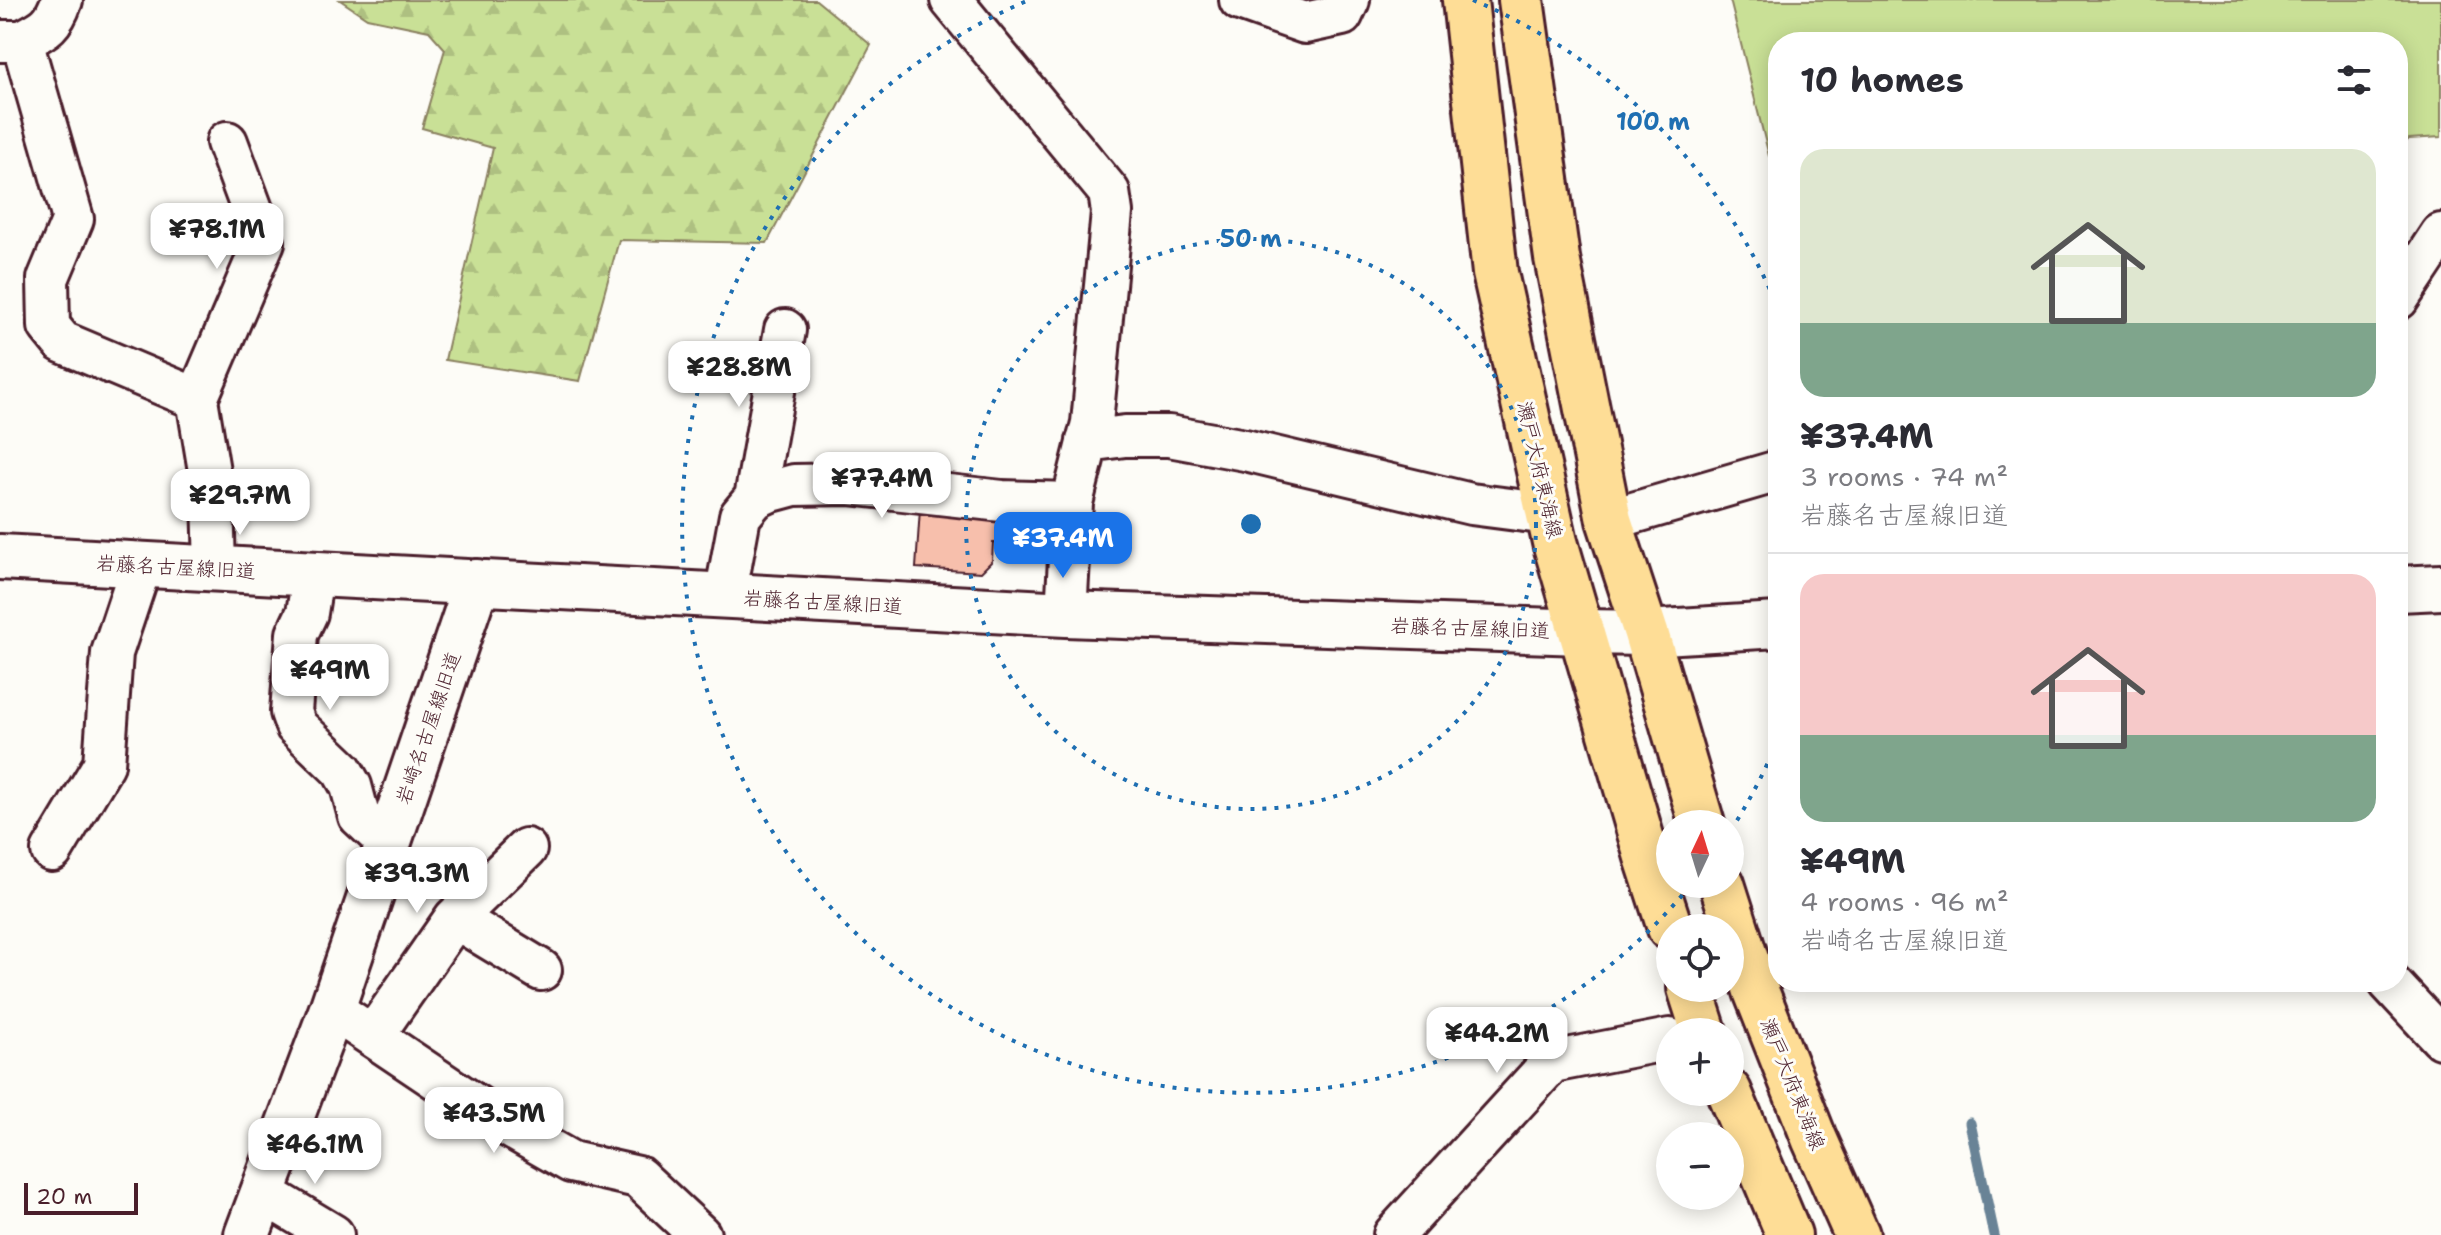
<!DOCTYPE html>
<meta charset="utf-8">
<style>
body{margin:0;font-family:"Shantell Sans","Klee One",sans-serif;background:#f2f2f3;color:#2b2b33;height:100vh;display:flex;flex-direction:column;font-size:30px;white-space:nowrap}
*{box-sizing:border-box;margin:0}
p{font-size:26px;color:#7c7c81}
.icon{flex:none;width:44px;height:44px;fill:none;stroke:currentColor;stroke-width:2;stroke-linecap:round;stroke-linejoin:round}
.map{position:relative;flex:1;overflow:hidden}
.details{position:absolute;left:1768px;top:32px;width:640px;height:960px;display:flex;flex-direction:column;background:#fff;border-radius:32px;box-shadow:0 4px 20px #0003}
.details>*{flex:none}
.needle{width:52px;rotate:4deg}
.controls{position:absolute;left:1656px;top:810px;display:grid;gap:16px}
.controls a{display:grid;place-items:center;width:88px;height:88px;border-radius:50%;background:#fff;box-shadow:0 4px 20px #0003;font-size:40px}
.scale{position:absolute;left:24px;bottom:20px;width:114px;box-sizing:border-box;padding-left:8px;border:4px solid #4a1f2b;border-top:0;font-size:22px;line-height:28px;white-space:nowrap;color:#4a1f2b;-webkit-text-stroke:6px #fdfcf7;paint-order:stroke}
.price{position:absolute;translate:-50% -68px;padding:0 18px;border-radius:16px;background:#fff;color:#222;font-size:26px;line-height:52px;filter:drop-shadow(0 2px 4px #0008)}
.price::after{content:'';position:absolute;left:50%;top:48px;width:24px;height:18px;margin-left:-12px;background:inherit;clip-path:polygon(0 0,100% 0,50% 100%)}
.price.selected{background:#1a73e8;color:#fff}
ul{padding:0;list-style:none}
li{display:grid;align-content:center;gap:16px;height:424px;padding:0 32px}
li+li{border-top:2px solid #e1e1e2}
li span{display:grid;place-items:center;height:248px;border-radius:24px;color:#555}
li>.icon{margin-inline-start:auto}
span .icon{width:144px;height:144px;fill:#fffc;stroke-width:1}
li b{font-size:34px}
h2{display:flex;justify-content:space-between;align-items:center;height:96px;padding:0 32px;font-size:34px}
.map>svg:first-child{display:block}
.forest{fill:url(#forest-firs);stroke:#8a8060;stroke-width:2}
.green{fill:#c9e096;stroke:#8a8060;stroke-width:2}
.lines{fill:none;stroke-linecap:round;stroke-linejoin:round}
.stream{stroke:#698396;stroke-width:11}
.building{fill:#f7bfac;stroke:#4a1f2b;stroke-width:2}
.minor-casing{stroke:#4a1f2b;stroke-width:46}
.tertiary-casing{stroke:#4a1f2b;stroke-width:50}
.primary-casing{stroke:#4a1f2b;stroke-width:50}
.minor{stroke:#fdfcf7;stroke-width:40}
.tertiary{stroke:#fdfcf7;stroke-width:44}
.primary{stroke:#fedd96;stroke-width:44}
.ring{fill:none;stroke:#1f6fb2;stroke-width:4;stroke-dasharray:4 8}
.labels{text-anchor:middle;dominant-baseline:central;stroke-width:6;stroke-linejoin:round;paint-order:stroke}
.street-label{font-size:20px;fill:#4a1f2b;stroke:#fdfcf7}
.centre{fill:#1f6fb2;stroke:#fdfcf7;stroke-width:4}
.ring-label{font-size:24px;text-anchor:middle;font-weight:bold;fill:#1f6fb2;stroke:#fdfcf7;stroke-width:6;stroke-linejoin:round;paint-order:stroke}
</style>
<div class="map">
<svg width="2441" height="1235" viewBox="0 0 2441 1235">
<defs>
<pattern id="forest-firs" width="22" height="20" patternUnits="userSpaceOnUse" patternTransform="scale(2)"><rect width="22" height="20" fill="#c9e096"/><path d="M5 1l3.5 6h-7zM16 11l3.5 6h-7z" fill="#aec081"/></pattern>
</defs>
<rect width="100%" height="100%" fill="#fdfcf7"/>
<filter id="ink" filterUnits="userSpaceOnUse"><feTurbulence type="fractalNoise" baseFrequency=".0125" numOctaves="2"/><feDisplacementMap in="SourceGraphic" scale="16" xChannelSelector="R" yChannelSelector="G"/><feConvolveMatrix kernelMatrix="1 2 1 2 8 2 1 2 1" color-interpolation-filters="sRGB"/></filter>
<g filter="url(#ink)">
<path class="forest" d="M340 0H816L871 45 767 243 619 240 580 381 445 360 493 148 422 128 445 49 429 31 367 18Z"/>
<path class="green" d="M1730 0H2441V137L2409 139 2398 149V42H1778V164L1769 156Z"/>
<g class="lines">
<path class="stream" d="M1970 1123 1994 1235"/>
</g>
<path class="building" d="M920 509 1054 518 1053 543H993L992 561 981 572 916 568Z"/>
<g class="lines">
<defs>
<path id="minor" d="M951 0 1109 192 1112 212 1092 423 1072 503 1066 614
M1240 0 1305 23 1342 15 1349 0
M0 41H22L73 219 48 279 49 326 62 342 197 399 213 495 215 570
M22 41C45 29 53 26 62 0
M2398 299 2441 234
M197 399 264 242 227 142
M1087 441 1125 436H1169L1245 450 1471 504 1549 514
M755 498 785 330
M1609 520 1778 471
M313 575 307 613 297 634 291 712 296 726 342 770 351 786 359 816 389 844
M725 597 740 516 755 498 768 492 794 485 849 484 1002 501 1072 503
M52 851 104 764 112 653 141 566
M455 918 541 970
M2389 982 2441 1038
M332 1009 499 1121 571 1162 638 1177 700 1235
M373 1036 455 918 526 849
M263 1193 333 1235
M1394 1235 1552 1062 1670 1039"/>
<path id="tertiary" d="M0 557 1066 614 1583 632 1646 633 1778 625
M2398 589 2441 587
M247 1235 332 1009 477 582"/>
<path id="primary" d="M1465 0 1495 273 1555 542 1647 857 1670 928
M1521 0 1557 258 1609 520 1646 633 1702 824
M1722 884 1756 991 1814 1138 1857 1235
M1690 988 1704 1032
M1729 1092 1789 1235"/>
</defs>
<use href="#minor" class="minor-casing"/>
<use href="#tertiary" class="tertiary-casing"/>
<use href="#primary" class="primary-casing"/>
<use href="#minor" class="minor"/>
<use href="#tertiary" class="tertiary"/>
<use href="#primary" class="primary"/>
</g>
</g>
<g class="ring">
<circle cx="1251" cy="524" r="285"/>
<path d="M1777 742A569 569 0 0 1 1731 830M1690 886A569 569 0 1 1 1029 0M1473 0A569 569 0 0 1 1777 306"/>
</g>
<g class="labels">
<g class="street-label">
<text transform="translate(1540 470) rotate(77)">瀬戸大府東海線</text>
<text transform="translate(176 567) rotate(3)">岩藤名古屋線旧道</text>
<text transform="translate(823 602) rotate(3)">岩藤名古屋線旧道</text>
<text transform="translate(1470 628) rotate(2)">岩藤名古屋線旧道</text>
<text transform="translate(428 728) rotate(-71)">岩崎名古屋線旧道</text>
<text transform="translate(1793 1084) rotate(68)">瀬戸大府東海線</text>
</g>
</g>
<circle cx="1251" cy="524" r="12" class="centre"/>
<g class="ring-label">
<text x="1653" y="130">100 m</text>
<text x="1251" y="247">50 m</text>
</g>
</svg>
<div class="controls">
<a><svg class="needle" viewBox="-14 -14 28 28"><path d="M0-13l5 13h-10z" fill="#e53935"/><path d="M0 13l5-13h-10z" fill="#7c7c81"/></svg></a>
<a><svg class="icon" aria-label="locate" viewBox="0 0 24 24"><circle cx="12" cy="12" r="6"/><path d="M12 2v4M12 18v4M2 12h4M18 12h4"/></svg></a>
<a>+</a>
<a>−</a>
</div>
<div class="scale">20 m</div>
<b class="price" style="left:217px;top:271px">¥78.1M</b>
<b class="price" style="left:739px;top:409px">¥28.8M</b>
<b class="price" style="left:882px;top:520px">¥77.4M</b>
<b class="price" style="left:240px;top:537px">¥29.7M</b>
<b class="price selected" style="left:1063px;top:580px">¥37.4M</b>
<b class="price" style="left:330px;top:712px">¥49M</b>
<b class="price" style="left:417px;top:915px">¥39.3M</b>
<b class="price" style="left:1497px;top:1075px">¥44.2M</b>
<b class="price" style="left:494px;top:1155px">¥43.5M</b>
<b class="price" style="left:315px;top:1186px">¥46.1M</b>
<section class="details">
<h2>10 homes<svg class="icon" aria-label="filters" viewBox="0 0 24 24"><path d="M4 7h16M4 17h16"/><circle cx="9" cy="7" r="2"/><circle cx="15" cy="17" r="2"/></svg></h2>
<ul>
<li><span style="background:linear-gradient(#dfe7d0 70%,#7fa58c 0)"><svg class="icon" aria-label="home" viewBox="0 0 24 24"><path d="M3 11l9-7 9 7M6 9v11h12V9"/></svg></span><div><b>¥37.4M</b><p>3 rooms · 74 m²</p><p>岩藤名古屋線旧道</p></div></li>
<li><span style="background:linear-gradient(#f6c9c9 65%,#7fa58c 0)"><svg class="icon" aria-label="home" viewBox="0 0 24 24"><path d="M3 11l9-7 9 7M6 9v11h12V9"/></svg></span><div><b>¥49M</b><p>4 rooms · 96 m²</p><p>岩崎名古屋線旧道</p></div></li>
</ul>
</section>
</div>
